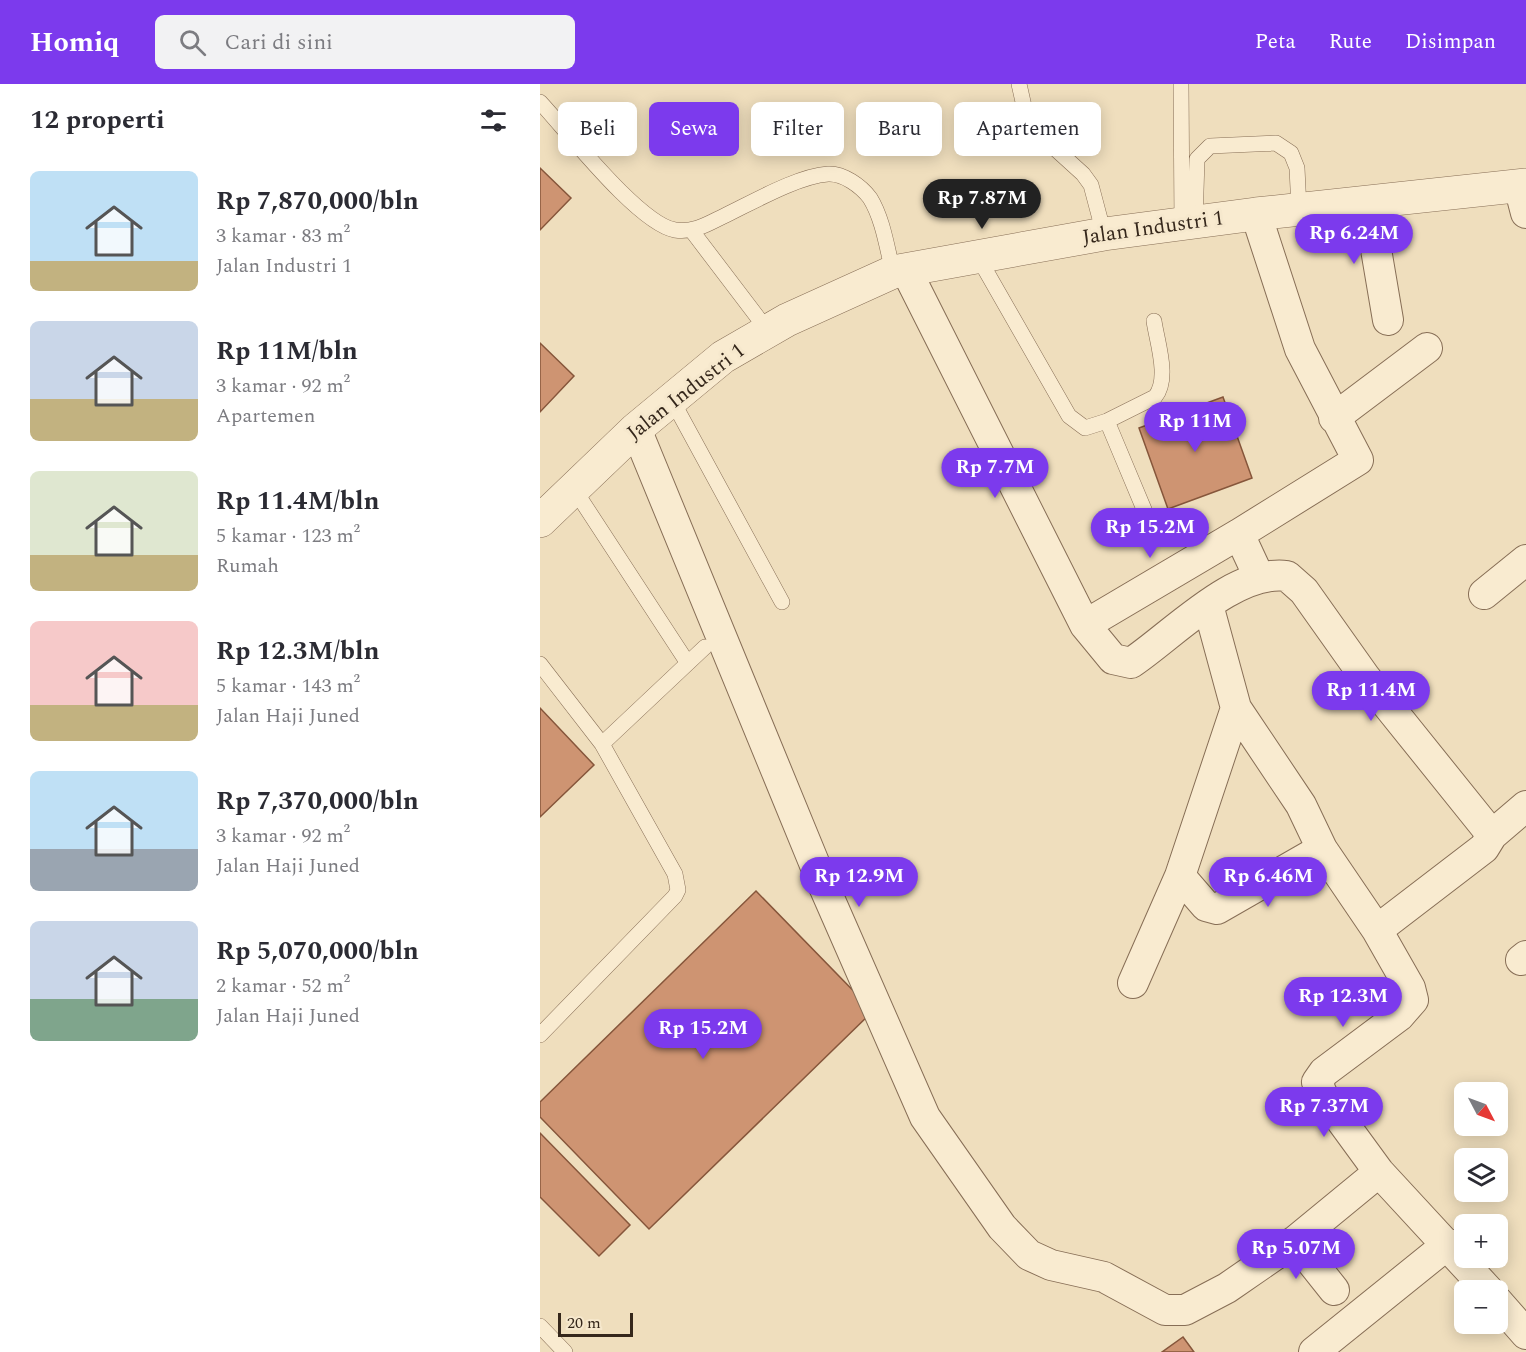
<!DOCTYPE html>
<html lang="id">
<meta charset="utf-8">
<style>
body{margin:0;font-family:Spectral,serif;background:#f2f2f3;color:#2b2b33;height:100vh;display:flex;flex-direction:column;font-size:22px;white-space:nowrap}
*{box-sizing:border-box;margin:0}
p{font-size:20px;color:#7c7c81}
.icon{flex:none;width:33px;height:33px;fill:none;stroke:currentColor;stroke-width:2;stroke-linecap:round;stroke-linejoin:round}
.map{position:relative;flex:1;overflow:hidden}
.panel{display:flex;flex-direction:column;background:#fff;width:540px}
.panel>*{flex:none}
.top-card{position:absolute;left:18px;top:18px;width:570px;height:54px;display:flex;gap:12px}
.needle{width:39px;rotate:131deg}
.tools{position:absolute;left:914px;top:998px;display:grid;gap:12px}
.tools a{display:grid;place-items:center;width:54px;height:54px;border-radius:9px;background:#fff;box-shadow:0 3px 15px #0003;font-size:30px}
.scale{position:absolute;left:18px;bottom:15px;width:75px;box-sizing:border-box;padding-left:6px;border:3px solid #35271b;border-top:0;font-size:16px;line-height:21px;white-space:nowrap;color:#35271b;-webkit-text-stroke:4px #f6e8cd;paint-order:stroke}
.price{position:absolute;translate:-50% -51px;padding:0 14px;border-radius:21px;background:#7c3aed;color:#fff;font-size:20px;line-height:39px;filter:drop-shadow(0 2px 3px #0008)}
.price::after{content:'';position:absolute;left:50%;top:36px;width:18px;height:14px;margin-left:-9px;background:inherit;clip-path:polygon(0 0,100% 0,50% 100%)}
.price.on{background:#222;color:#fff}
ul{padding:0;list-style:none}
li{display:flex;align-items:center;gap:18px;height:150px;padding:0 30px}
li span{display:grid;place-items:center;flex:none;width:168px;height:120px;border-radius:9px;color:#555}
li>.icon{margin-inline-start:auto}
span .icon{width:72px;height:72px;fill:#fffc;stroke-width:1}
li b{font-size:26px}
h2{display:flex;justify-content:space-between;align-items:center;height:72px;padding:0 30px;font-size:26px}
.chip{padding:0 21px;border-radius:9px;background:#fff;box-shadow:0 3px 15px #0003;font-size:21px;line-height:54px}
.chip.on{background:#7c3aed;color:#fff}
header{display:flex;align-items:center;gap:36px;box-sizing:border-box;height:84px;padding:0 30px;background:#7c3aed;color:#fff}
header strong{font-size:28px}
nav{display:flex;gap:33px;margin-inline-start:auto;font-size:21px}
.search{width:420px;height:54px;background:#f2f2f3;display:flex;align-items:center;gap:15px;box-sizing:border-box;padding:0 21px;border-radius:9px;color:#7c7c81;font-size:22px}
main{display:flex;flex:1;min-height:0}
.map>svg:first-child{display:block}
.building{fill:#ce9472;stroke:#86563b;stroke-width:1.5}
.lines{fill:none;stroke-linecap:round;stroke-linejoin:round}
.service-casing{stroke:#876e56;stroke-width:16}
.minor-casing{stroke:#876e56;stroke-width:32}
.tertiary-casing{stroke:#876e56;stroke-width:34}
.service{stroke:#f9ebd0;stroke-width:15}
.minor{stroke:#f9ebd0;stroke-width:30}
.tertiary{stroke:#f9ebd0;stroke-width:33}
.labels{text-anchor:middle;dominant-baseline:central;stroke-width:6;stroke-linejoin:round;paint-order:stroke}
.street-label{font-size:21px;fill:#35271b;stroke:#f6e8cd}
</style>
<header>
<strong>Homiq</strong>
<div class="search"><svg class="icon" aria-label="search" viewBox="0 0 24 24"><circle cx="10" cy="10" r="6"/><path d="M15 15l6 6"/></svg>Cari di sini</div>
<nav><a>Peta</a><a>Rute</a><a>Disimpan</a></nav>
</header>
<main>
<section class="panel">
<h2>12 properti<svg class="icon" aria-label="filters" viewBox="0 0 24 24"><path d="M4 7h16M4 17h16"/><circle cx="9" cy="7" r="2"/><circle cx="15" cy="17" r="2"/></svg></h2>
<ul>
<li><span style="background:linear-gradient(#bfe0f5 75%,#c2b280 0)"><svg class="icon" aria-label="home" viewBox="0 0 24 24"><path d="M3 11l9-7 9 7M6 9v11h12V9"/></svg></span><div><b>Rp 7,870,000/bln</b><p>3 kamar · 83 m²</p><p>Jalan Industri 1</p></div></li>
<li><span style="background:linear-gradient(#c9d6e8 65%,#c2b280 0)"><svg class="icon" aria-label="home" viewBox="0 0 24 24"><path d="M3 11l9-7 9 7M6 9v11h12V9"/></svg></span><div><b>Rp 11M/bln</b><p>3 kamar · 92 m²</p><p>Apartemen</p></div></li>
<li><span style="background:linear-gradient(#dfe7d0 70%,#c2b280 0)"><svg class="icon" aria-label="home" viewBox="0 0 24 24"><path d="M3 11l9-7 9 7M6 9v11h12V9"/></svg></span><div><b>Rp 11.4M/bln</b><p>5 kamar · 123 m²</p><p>Rumah</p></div></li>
<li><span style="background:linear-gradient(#f6c9c9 70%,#c2b280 0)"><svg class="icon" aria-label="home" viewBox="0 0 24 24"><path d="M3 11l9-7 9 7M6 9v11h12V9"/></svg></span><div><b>Rp 12.3M/bln</b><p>5 kamar · 143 m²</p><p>Jalan Haji Juned</p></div></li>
<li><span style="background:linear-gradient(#bfe0f5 65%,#9aa5b1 0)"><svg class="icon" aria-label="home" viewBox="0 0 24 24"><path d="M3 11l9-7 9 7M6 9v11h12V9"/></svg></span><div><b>Rp 7,370,000/bln</b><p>3 kamar · 92 m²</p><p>Jalan Haji Juned</p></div></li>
<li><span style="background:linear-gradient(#c9d6e8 65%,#7fa58c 0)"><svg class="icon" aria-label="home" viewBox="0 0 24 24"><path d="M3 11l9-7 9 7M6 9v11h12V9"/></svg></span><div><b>Rp 5,070,000/bln</b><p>2 kamar · 52 m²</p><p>Jalan Haji Juned</p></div></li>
</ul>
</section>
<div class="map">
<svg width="986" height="1268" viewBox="0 0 986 1268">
<rect width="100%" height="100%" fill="#efdebd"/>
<path class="building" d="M0 84 31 114 0 146Z
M0 259 34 292 0 328Z
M683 313 712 394 628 425 599 344Z
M0 624 54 681 0 733Z
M216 807 333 927 109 1145 0 1033V1018Z
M0 1049 90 1141 59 1172 0 1113Z
M643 1253 654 1268H622Z"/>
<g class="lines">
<defs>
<path id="service" d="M479 0 488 40 543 90 551 101 564 150
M641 0 642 140
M0 18C27 47 99 140 135 146 155 149 169 139 186 131 213 118 258 92 288 90 303 89 321 102 330 114 343 135 347 164 353 188
M655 139 657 75 670 62 736 59 751 69 757 84 759 125
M152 147 228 247
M438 173 529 332 545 344 567 337 615 313C630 295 617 258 614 237
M132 316 242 518
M567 337 611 442
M34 405 147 578
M0 580 62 660
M0 951 135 812 138 806 135 790 62 660 165 563
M0 1242 25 1268"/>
<path id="minor" d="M979 102 986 129
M828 118 848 236
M716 130 760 265 818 376 699 450 719 493
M366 186 545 541 573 575 591 579C633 551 694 485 747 492L764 507 825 593 952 751
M794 334 887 264
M96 345 282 798 385 1033 462 1143 489 1171 511 1181 564 1193 625 1226H645L687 1204 755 1157 839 1088
M944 510 986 476
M545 541 699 450
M696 624 761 721 782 765
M640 792 666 822 677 825 782 765 837 846
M981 876 986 872
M593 899 640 792 696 624 668 521
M755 1157 794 1206
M948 1206 839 1088 782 1010 777 998 784 988 859 932 873 916 870 904 837 846 944 764 952 751 986 722
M957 1217 986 1250
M774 1268 908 1160"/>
<path id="tertiary" d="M0 437 96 345 183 273 247 236 353 188 564 150 716 130 986 101"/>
</defs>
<use href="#service" class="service-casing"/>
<use href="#minor" class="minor-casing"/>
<use href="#tertiary" class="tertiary-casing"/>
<use href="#service" class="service"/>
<use href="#minor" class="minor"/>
<use href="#tertiary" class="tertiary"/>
</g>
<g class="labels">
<g class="street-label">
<text transform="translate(613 144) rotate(-8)">Jalan Industri 1</text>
<text transform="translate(146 308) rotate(-38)">Jalan Industri 1</text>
</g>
</g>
</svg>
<div class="tools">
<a><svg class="needle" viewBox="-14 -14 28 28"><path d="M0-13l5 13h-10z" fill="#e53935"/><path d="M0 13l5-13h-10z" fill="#7c7c81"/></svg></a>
<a><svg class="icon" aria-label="layers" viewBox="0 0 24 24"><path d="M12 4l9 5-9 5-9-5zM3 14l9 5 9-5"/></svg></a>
<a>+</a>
<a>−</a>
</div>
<div class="scale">20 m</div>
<b class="price on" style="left:442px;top:146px">Rp 7.87M</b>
<b class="price" style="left:814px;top:181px">Rp 6.24M</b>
<b class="price" style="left:655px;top:369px">Rp 11M</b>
<b class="price" style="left:455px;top:415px">Rp 7.7M</b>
<b class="price" style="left:610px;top:475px">Rp 15.2M</b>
<b class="price" style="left:831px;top:638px">Rp 11.4M</b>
<b class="price" style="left:319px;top:824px">Rp 12.9M</b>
<b class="price" style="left:728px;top:824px">Rp 6.46M</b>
<b class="price" style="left:803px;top:944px">Rp 12.3M</b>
<b class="price" style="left:163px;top:976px">Rp 15.2M</b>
<b class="price" style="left:784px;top:1054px">Rp 7.37M</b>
<b class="price" style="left:756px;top:1196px">Rp 5.07M</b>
<div class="top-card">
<a class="chip">Beli</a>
<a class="chip on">Sewa</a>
<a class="chip">Filter</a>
<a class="chip">Baru</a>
<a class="chip">Apartemen</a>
</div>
</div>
</main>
